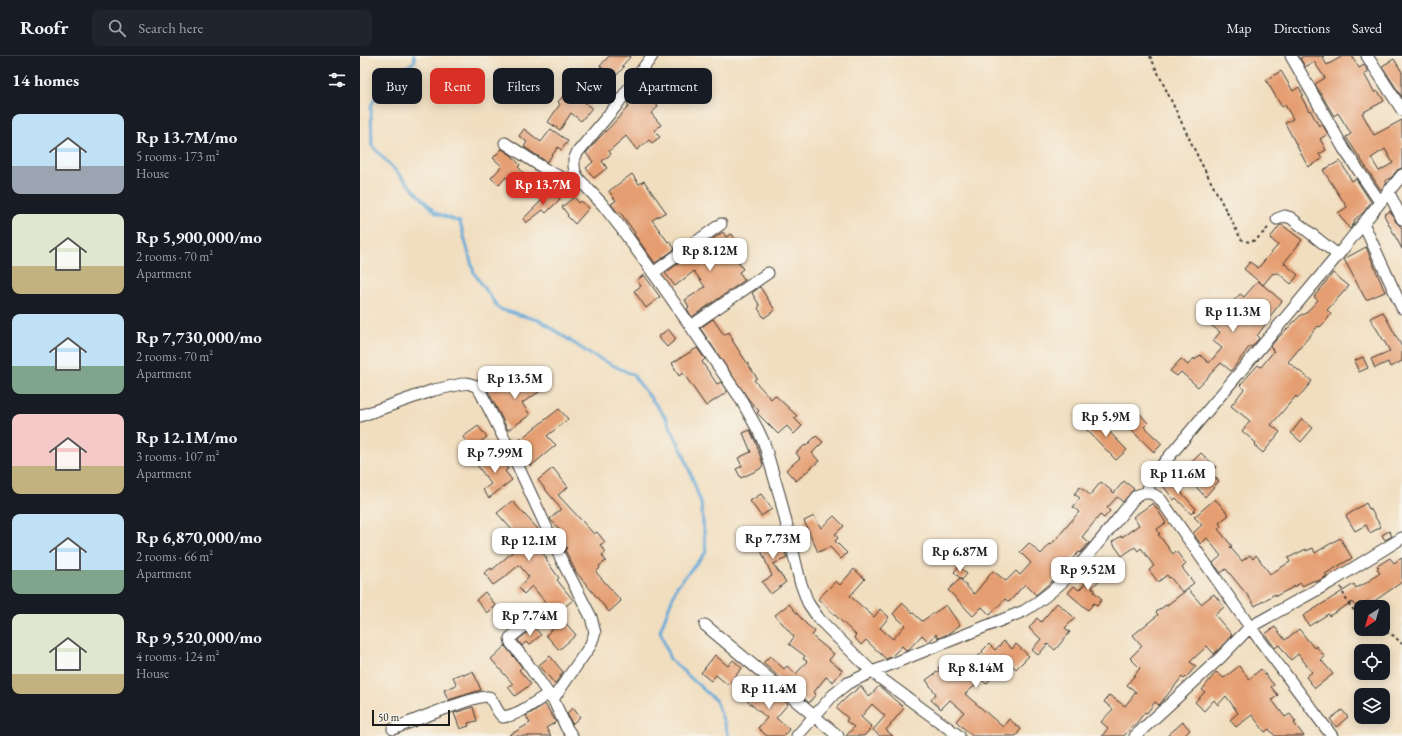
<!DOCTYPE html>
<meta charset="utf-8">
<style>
body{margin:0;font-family:"EB Garamond",serif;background:#20242c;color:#f1f3f6;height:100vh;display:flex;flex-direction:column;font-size:15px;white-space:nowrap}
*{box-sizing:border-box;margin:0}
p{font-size:13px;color:#9ea1a6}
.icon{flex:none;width:22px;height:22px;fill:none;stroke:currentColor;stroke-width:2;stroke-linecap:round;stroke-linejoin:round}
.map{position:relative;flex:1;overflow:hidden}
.details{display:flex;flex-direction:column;background:#171b24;width:360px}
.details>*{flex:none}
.banner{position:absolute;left:12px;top:12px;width:380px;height:36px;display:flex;gap:8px}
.needle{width:26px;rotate:217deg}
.fabs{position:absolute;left:994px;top:544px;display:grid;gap:8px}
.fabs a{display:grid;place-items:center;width:36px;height:36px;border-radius:8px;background:#171b24;box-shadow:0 2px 10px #0003;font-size:20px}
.scale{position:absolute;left:12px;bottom:10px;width:78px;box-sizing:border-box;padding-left:4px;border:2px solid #1c1c1c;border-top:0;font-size:11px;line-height:14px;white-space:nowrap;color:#1c1c1c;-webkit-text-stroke:3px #f7f3e8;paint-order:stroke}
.price{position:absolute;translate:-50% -34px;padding:0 9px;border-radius:8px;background:#fff;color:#222;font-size:13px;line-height:26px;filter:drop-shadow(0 1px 2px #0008)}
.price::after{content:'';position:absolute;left:50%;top:24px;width:12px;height:9px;margin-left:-6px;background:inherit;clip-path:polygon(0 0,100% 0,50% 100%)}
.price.selected{background:#d93025;color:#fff}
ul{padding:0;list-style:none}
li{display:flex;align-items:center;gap:12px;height:100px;padding:0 12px}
li span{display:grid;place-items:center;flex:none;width:112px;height:80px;border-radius:8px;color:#555}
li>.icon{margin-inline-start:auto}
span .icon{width:48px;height:48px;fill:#fffc;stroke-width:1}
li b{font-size:17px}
h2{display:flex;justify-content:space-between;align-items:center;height:48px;padding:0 12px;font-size:17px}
.pill{padding:0 14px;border-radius:8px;background:#171b24;box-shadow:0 2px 10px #0003;font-size:14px;line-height:36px}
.pill.selected{background:#d93025;color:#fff}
header{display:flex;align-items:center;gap:24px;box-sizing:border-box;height:56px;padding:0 20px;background:#171b24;border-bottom:1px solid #363941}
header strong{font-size:19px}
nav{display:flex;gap:22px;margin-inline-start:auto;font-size:14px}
.search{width:280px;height:36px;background:#20242c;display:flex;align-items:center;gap:10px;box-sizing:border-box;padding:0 14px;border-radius:8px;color:#9ea1a6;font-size:15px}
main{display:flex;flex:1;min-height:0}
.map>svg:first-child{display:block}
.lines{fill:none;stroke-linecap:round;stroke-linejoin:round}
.stream{stroke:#61a7d7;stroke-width:3}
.building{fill:#e59e71;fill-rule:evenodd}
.minor-casing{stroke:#3c3934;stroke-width:13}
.path{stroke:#3c3934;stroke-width:2;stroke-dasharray:3 3;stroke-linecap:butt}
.minor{stroke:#fff;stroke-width:11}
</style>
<header>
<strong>Roofr</strong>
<div class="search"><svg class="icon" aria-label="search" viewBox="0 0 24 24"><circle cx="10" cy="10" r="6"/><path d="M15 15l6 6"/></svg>Search here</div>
<nav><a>Map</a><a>Directions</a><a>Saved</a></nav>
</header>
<main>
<section class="details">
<h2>14 homes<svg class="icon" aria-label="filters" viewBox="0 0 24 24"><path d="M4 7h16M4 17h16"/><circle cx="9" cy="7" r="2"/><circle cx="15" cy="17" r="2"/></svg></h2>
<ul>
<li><span style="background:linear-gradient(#bfe0f5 65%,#9aa5b1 0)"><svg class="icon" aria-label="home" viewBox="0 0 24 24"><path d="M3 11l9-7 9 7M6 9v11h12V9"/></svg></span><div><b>Rp 13.7M/mo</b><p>5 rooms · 173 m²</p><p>House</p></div></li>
<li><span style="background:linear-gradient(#dfe7d0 65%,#c2b280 0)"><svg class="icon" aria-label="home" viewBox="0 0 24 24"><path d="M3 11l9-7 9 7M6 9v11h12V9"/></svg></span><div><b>Rp 5,900,000/mo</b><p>2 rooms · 70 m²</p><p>Apartment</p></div></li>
<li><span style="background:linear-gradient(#bfe0f5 65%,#7fa58c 0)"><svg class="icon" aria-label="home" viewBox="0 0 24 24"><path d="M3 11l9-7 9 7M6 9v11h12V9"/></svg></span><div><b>Rp 7,730,000/mo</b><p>2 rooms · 70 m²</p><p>Apartment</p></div></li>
<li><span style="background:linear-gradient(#f6c9c9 65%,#c2b280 0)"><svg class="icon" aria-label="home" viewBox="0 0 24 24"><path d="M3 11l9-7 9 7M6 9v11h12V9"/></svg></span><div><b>Rp 12.1M/mo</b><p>3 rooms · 107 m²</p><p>Apartment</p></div></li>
<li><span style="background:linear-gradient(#bfe0f5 70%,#7fa58c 0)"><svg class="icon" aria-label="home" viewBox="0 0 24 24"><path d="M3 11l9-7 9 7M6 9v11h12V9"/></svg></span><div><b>Rp 6,870,000/mo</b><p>2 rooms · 66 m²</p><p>Apartment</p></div></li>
<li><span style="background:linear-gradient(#dfe7d0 75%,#c2b280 0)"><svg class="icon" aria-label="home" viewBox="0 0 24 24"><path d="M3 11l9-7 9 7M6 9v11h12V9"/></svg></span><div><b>Rp 9,520,000/mo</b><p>4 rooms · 124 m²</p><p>House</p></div></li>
</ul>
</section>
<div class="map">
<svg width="1042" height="680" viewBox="0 0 1042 680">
<rect width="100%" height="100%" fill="#f7f3e8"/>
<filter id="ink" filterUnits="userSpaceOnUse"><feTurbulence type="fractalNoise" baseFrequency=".025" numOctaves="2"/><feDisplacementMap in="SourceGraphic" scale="8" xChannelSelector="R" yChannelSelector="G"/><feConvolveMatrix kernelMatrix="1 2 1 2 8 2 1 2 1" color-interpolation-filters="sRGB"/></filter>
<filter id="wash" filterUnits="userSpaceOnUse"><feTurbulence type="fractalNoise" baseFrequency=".012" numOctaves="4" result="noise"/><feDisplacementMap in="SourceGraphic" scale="16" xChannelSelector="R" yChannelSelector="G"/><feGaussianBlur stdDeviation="0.9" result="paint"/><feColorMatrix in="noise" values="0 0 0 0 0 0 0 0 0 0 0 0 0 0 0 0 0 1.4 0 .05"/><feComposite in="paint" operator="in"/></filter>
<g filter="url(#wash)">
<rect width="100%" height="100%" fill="#f1debf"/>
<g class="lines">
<path class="stream" d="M54 0 55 5 22 29 11 50 12 90 76 157 100 166 114 217 139 253 181 265 230 298 273 319 306 362 324 399 341 447 346 496 317 530 300 575 310 603 356 645 369 680"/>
</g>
<g id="blocks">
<path class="building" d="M249 0H271L262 10 264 11 254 22 240 10Z
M944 0H964L962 1 967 9 983 0H992L999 12 1004 9 1008 16 1004 18 1015 37 1018 35 1024 45 1002 57 1014 79 1042 64V112L1037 114 1032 121 1025 125 1027 127 1021 134 986 81 991 78 978 57 974 60 955 28 965 22 954 6 945 11 940 2ZM1025 93 1033 107 1019 115 1011 102Z
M1034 3 1042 16V41L1022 10Z
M921 15 933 35 939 31 943 39 941 40 949 55 950 54 959 70 962 68 968 78 960 83 966 94 959 98 962 103 948 111 925 67 933 63 925 49 922 51 906 24Z
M209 33 232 52 221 65 211 57 200 74 188 66 200 48 198 46Z
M275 41 281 49 291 41 298 51 291 57 301 69 294 75 300 81 292 87 289 84 277 94 266 80 249 95 251 98 242 105 247 112 234 122 226 112 233 106 226 97 239 82 249 72 269 50 267 47Z
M164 73 181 86 191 73 208 85 201 94 198 91 187 106 164 91 167 86 159 80Z
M142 93 151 99 160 109 158 111 172 125 160 136 146 121 139 129 131 122 142 110 133 102Z
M980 105 992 125 996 123 1011 146 1003 157 994 164 995 166 990 173 978 157 987 151 963 114Z
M272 118 279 128 284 125 306 156 292 164 308 186 309 185 315 193 295 207 274 178 275 177 260 156 258 157 251 148 256 145 249 135Z
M191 135 200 143 186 157 183 154 166 167 163 163Z
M214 141 219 147 221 145 229 152 215 168 207 160 208 159 202 151Z
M1030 155 1036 166 1042 172V193L1024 159Z
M920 169H922L942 184 924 207 938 219 931 228 917 216 915 218 913 217 903 229 884 213 890 206 898 212 918 189 910 182Z
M363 176 366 181 372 178 379 189 370 194 383 213 379 216 385 224 332 261 327 253 329 251 325 244 345 231 334 215 315 230 305 217Z
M1006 191 1025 236 1006 244 984 203Z
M973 217 989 230 967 254 971 258 966 265 960 271 958 270 928 306 952 325 938 342 936 340 911 369 920 376 903 397 894 389 896 387 882 375 890 365 871 350 884 333 880 329 898 309 901 311 914 295 910 291 916 284 942 258 944 259 958 244 954 241Z
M284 219 300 241 286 252 274 235 281 230 277 224Z
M898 225 922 245 904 268 905 269 897 280 899 282 892 291 890 290 871 315 861 307 838 331 821 316 817 320 810 315 821 303 828 309 834 302 835 304 840 299 849 307 862 292 853 285 860 276 847 266 854 257 856 259 862 252 865 254 880 238 884 241Z
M400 231 415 254 404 262 398 252 400 250 392 237Z
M1023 256 1042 291V305L1030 311 1028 306 1015 312 1011 303 1030 295 1010 262Z
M353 263 364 279 369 276 373 284H372L397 322 394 324 411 343 415 339 437 360 434 362 442 370 434 378 427 370 418 378 397 357 399 355 389 344 340 272Z
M308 273 316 283 307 291 298 281Z
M337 292 345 303 342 306 357 328 361 326 367 336 346 350 323 317 319 320 312 307Z
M1003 301 1008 312 999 316 994 305Z
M181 316 186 323 175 330 179 336 162 347 170 359 148 374 128 335 147 324 153 334Z
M199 353 208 363 187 380 196 389 171 410 160 398 154 388Z
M780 358 788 367 784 371 802 388 794 396 767 370Z
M735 361 767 394 756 404 724 371Z
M942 363 953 372 941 386 931 377Z
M118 370 127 381 111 393 103 381Z
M390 374 396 387 403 409 400 413 381 422 376 413 382 410 378 402 391 396 383 377Z
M456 380 463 386 452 397 459 405 436 425 426 414 440 402 436 397 445 389 446 390Z
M136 396 148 413 145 415 152 424 129 442 123 434 131 428 117 409Z
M841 397 856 411 850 417 859 425 845 441 823 415Z
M193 412 208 431 198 439 234 478 237 476 245 486 240 489 246 496 242 499 246 505 239 510 240 512 236 516 261 545 249 556 216 516 205 494 207 492 200 485 197 479 201 475 190 463 201 453 178 424Z
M808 421 836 453 831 458 816 442 814 444 801 427Z
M764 425 774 433 763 446 757 441 747 452 750 455 744 462 740 459 722 481 729 487 720 497 719 496 699 516 700 518 676 539 665 528 649 546 645 543 630 559 622 551 613 560 588 534 600 523 614 538 633 515 646 525 656 515 660 519 671 507 660 496 669 487 681 498 690 488 691 489 719 456 713 451 720 442 714 438 720 431 730 439 741 426 754 437Z
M401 438 412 453 401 460 390 445Z
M855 443 869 459 859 467 861 470 858 473 872 490 870 491 882 505 890 499 893 503 896 499 910 518 930 506 928 502 946 493V495L953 492 955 497 980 482 992 502 965 518 967 520 956 526 955 524 942 530 941 527 916 540 915 538 895 550 888 540 866 513 861 517 853 507 861 500 847 482 841 488 833 477 842 469 834 461Z
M152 445 178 473 169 480 177 489 187 503 186 504 199 522 197 524 213 544 192 561 185 552 188 549 172 530 164 538 159 532 169 521 159 509 146 520 133 529 124 517 131 512 132 514 155 494 146 484 154 476 137 457Z
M793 447 806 467 797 473 800 478H798L813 498 816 495 826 508 822 512 834 527 822 536 810 521 809 522 807 519 798 526 789 514 794 510 781 492 778 495 775 491 762 500 752 486 761 480 762 481 779 469 773 461Z
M1006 447 1009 453 1010 452 1021 471 1010 477 1006 469 995 475 986 460Z
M454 460 461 472 474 460 484 470 475 478 478 482 475 485 487 497 481 503 470 491 458 496 444 465Z
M1029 475 1032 480 1025 484 1022 479Z
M418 476 427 502 413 508 426 526 411 538 402 526 412 520 397 485Z
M1030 502 1034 507 1042 502V526L1010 548 1008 545 997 553 992 546 969 560 968 558 949 570 943 560 994 528 996 532 1006 527 1020 517 1017 513 1019 512 1017 510Z
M599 510 607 518 602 524 594 516Z
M733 512 743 520 732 532 735 534 734 536 742 543 737 550 734 547 728 554 708 537 714 530 719 534 730 522 727 519Z
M494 513 505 523 490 540 514 561 520 553 529 561 520 572 533 583 545 569 533 558 542 547 562 565 586 549 600 569 586 579 578 582 576 578 569 586 562 579 548 594 547 595 542 590 531 601 526 603 506 584 501 589 494 581 496 579 458 543 476 525 480 529Z
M828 533 841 548 854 538 864 551 855 559 872 579 854 598 847 590 830 606 836 610 829 618 824 623 822 621 799 649 795 646 787 657 785 656 774 670 773 669 764 680H742L748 672 741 666 753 653 744 646 749 639 765 650 776 636 767 629 780 612 770 602 782 590 773 579 798 559 796 556 806 549V550Z
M125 536 136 550 127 557 116 544Z
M697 547 715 562 705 572 710 576 695 594 688 588 678 599 672 594 681 583 669 572 677 562 681 566Z
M429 548 446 568 455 575 452 580 474 598 469 604 482 614 473 626 466 621 454 636 456 638 449 647 403 607 410 600 424 613 427 610 436 618 447 605 443 603 445 600 429 588 434 581 415 559Z
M203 564 216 579 199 594 186 579Z
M174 571 181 579 169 589 166 586 162 590 158 584Z
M915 571 925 584 939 573 954 592 956 590 965 601 961 604 973 618 955 632 946 621 952 616 938 598 931 604 919 589 915 592 905 578Z
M644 585 652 593 656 588 669 600 656 613 648 605 626 628 622 624 605 638 643 671 649 663 661 673 656 680H612L596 665 604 656 590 644 581 653 571 644 576 638 566 624 580 614 578 612 587 605 598 618 623 596 622 595 629 588 635 594Z
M145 590 162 611 159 614 171 628 155 640 148 631 153 628 131 603Z
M355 599 368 610 373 604 382 612 368 629 356 619 351 625 341 617Z
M190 600 203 616 195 628 179 609Z
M879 610 889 623 901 613 914 629 911 631 918 639 912 644 925 661 930 658 936 666 934 667 944 680H915L909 673 905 676 892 659 876 671 870 664 878 657 866 640 858 649 854 644 844 655 835 646 845 636 842 634 856 616 864 622Z
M113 615 121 634 88 644 84 634 97 629 93 621 103 617 104 619Z
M402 626 428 648 416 662 429 673 424 680H407L398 672 407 662 386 644Z
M501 630 509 641 519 630 544 652 526 674 533 680H520L513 674 525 660 512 648 501 661 512 671 504 680H486L494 671 486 665 488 662 476 652 486 642Z
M185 648 196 666 186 672 191 680H148L170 667 166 660Z
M113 651 117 665 108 667 109 670 100 673 94 657Z
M213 652 220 661 212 668 207 657Z
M982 654 988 661 976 671 970 663Z
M823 666 830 674 824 680H807Z"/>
</g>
</g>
<g filter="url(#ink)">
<use href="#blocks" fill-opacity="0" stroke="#3c3934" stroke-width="1"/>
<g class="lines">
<defs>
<path id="minor" d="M292 0 256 50 217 97 214 104V110L215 116 218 122 243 149 261 172 304 232 379 340 398 374 404 387 420 441 440 525 448 547 459 563 512 616 599 680
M931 0 984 93 1020 146
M1007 0 1042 54
M145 87 188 115 213 127 225 129
M1028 135 1042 163
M917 163 925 160 931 162 978 199
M1003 167 1042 252
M293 217 361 168
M331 270 408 217
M0 360 74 334 107 327 116 330 121 337 157 408 202 505 231 561 235 577 230 590 193 643 206 671 212 680
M788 437 789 427 792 421 978 199 1042 119
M178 559 150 582 151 587 165 604 192 643
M345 569 478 680
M33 673C46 668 121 637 129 641 133 643 136 656 143 661 159 659 175 646 188 638
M437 680 473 639 488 627 512 616 664 555C711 527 742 482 776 440 786 435 793 436 801 444L890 571 972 680
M775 680 860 602 890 571 971 526 1042 482"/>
</defs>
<use href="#minor" class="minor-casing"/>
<path class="path" d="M790 0 839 103 881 183C894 191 900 179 909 171
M981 531C985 544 991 552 1001 561
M1021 573 1034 580 1042 588"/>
<use href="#minor" class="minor"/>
</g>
</g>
</svg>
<div class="fabs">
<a><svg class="needle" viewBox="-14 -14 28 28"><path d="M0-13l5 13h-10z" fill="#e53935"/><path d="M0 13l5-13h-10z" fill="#9ea1a6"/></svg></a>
<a><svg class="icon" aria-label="locate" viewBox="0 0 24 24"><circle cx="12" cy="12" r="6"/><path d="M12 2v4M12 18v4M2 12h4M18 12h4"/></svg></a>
<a><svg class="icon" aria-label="layers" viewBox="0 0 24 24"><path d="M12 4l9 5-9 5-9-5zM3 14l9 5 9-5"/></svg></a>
</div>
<div class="scale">50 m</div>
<b class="price selected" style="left:183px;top:150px">Rp 13.7M</b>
<b class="price" style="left:350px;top:216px">Rp 8.12M</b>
<b class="price" style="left:873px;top:277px">Rp 11.3M</b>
<b class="price" style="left:155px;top:344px">Rp 13.5M</b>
<b class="price" style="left:746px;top:382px">Rp 5.9M</b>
<b class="price" style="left:135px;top:418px">Rp 7.99M</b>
<b class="price" style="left:818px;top:439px">Rp 11.6M</b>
<b class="price" style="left:413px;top:504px">Rp 7.73M</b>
<b class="price" style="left:169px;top:506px">Rp 12.1M</b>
<b class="price" style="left:600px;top:517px">Rp 6.87M</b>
<b class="price" style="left:728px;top:535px">Rp 9.52M</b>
<b class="price" style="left:170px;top:581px">Rp 7.74M</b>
<b class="price" style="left:616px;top:633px">Rp 8.14M</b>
<b class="price" style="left:409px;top:654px">Rp 11.4M</b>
<div class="banner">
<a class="pill">Buy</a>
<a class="pill selected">Rent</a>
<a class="pill">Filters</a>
<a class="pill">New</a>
<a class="pill">Apartment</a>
</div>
</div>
</main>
